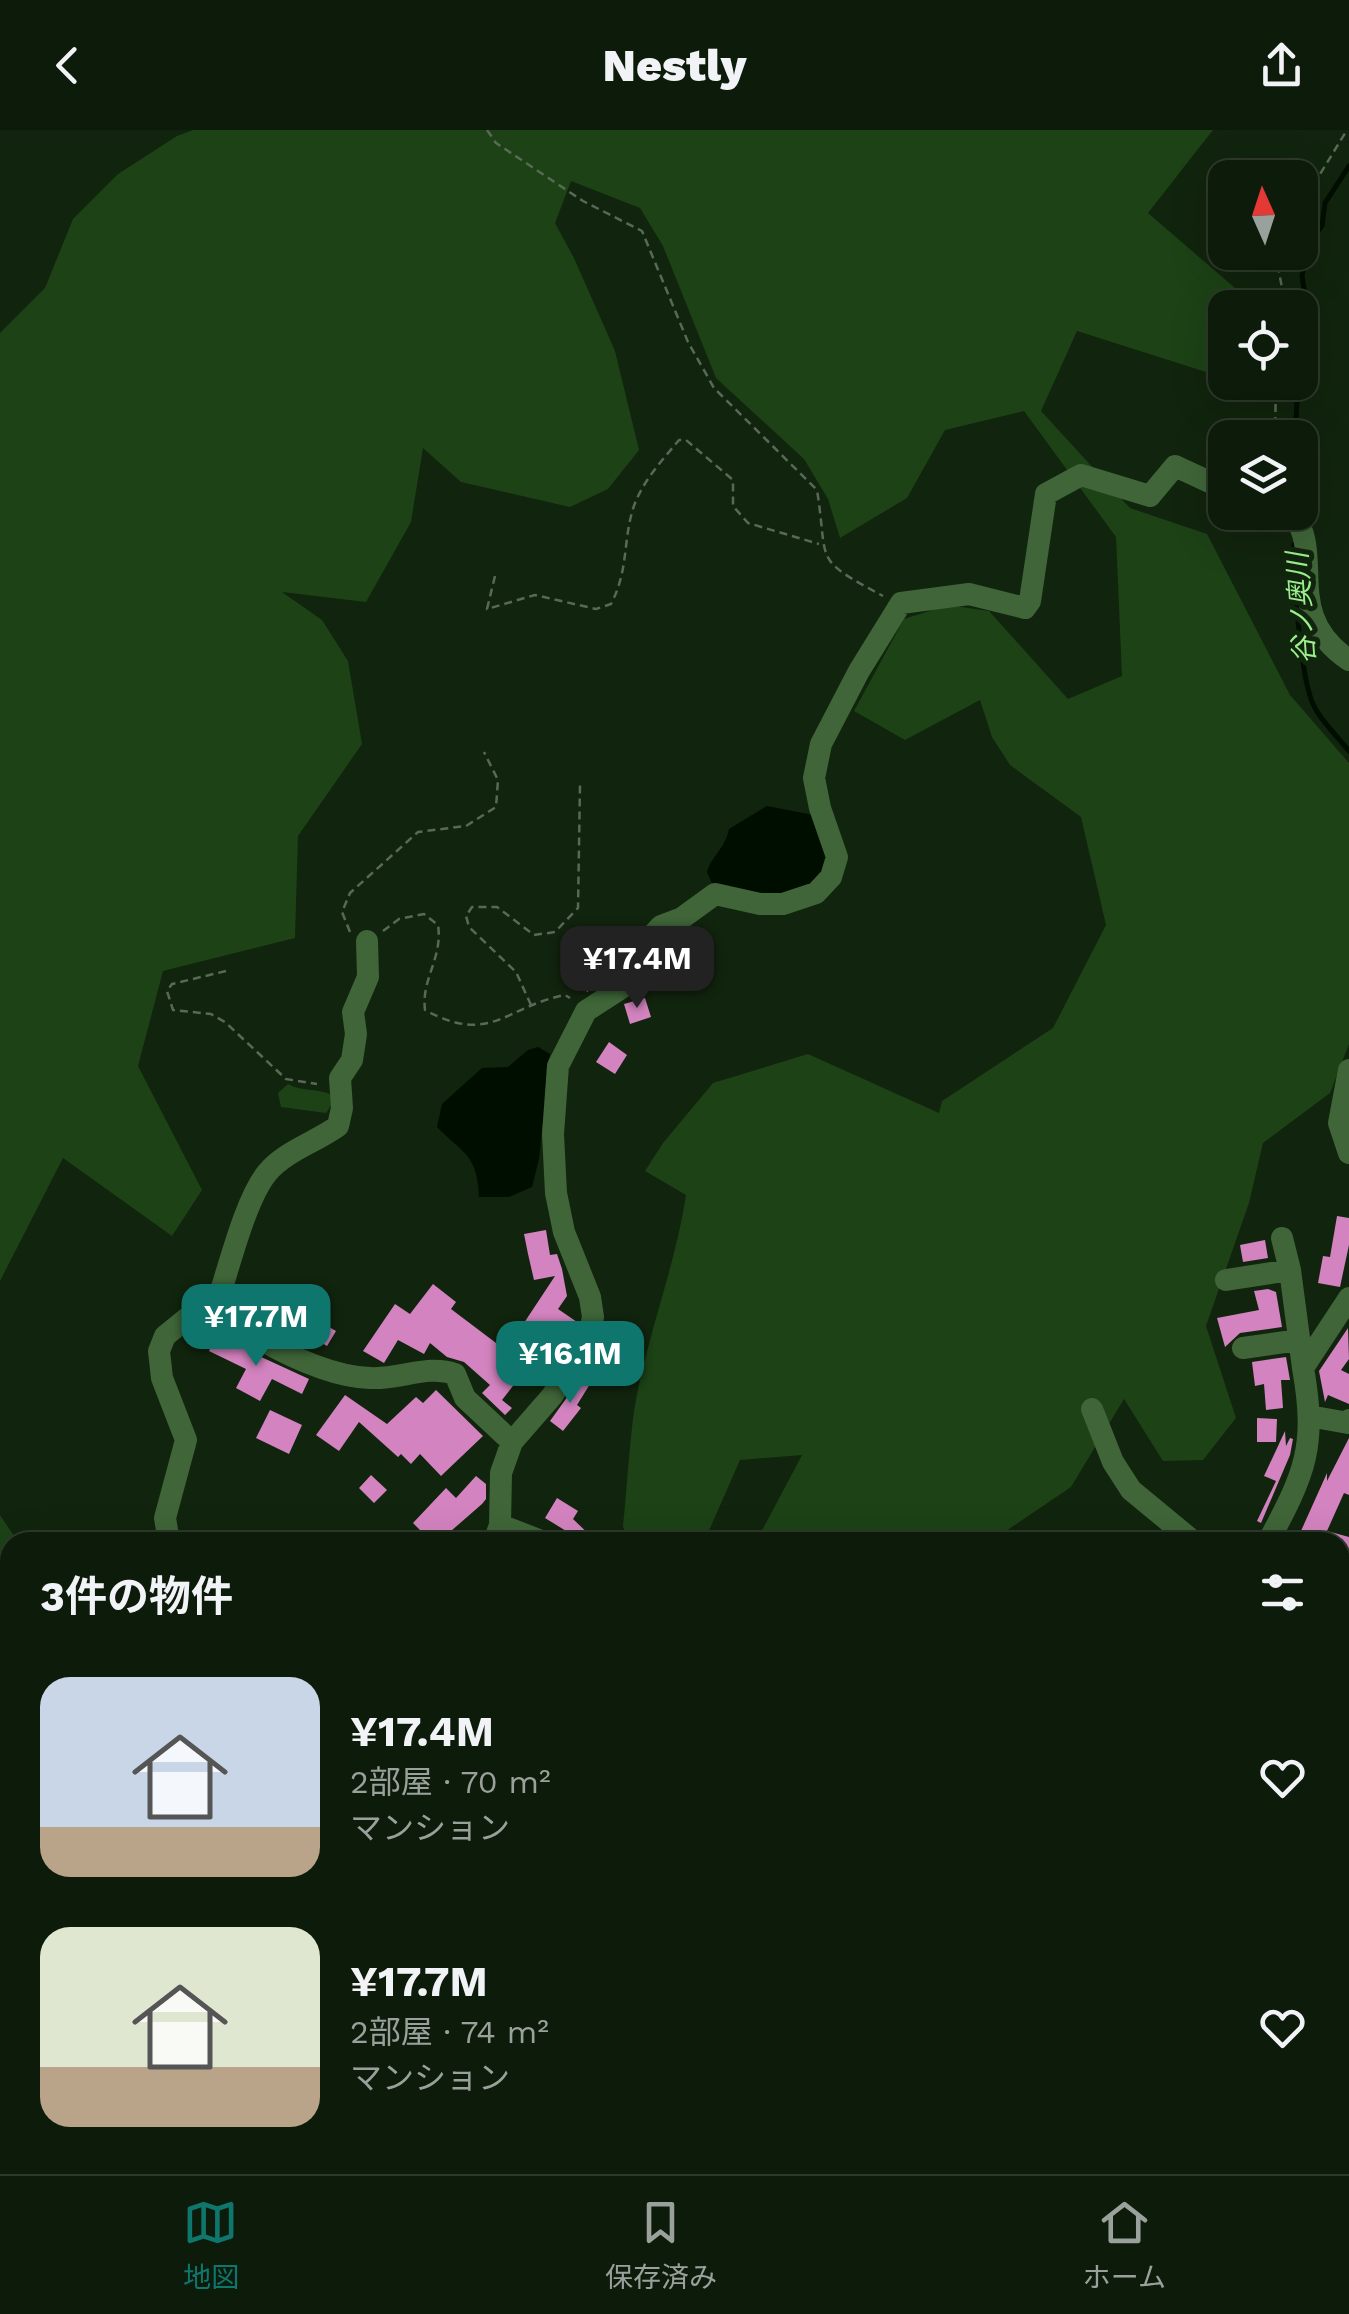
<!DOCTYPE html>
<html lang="ja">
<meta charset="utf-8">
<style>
body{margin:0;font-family:"Work Sans","Noto Sans JP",sans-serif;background:#162413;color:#f1f3f6;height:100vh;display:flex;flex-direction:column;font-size:38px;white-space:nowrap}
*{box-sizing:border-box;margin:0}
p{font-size:32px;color:#9aa19c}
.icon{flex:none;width:55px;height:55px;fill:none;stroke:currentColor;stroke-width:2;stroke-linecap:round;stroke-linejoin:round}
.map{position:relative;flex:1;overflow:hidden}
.side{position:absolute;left:0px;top:1402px;width:1350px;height:642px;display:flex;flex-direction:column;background:#0d1b0a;border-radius:30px 30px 0 0;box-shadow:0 10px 40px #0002,0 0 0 2px #2d392b}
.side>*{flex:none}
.needle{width:65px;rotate:357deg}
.buttons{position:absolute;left:1208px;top:30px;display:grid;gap:20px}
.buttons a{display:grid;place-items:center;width:110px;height:110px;border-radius:20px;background:#0d1b0a;box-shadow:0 10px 40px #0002,0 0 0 2px #2d392b;font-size:50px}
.price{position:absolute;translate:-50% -85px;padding:0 22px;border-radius:20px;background:#0f766e;color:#fff;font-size:32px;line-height:65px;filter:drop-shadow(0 2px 5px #0008)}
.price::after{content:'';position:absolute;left:50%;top:60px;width:30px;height:22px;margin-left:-15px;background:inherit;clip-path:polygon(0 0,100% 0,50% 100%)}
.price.current{background:#222;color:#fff}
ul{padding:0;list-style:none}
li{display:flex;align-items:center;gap:30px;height:250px;padding:0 40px}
li span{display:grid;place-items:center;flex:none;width:280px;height:200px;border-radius:30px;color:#555}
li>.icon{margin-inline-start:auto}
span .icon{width:120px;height:120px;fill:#fffc;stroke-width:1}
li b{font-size:42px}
h2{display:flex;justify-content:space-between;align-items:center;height:120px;padding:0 40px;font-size:42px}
header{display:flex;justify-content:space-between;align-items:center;height:130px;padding:0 40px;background:#0d1b0a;font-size:45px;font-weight:800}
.dock{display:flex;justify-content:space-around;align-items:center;height:140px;border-top:2px solid #2d392b;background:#0d1b0a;font-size:28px;color:#9aa19c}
.dock a{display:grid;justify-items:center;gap:5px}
.dock .current{color:#0f766e}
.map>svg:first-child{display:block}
.green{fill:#1d4216}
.water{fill:#000e00}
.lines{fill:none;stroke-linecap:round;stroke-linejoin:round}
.stream{stroke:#000e00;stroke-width:5}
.river{stroke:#000e00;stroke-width:30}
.building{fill:#d383bf}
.path{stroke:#586955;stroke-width:2.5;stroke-dasharray:8 5;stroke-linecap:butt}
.minor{stroke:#3f6538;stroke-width:22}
.labels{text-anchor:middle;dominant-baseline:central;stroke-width:10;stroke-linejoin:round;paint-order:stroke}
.water-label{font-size:28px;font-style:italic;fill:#9bee8c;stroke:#11240d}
</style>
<header><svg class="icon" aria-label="back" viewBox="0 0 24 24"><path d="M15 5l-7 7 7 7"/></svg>Nestly<svg class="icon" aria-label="share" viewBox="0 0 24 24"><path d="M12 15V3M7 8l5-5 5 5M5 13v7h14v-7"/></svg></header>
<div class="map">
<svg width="1349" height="2044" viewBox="0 0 1349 2044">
<rect width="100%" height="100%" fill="#11240d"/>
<path class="green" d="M193 0H1213L1148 83 1257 177 1225 178V248L1077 201 1041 281 1130 378 1207 404 1290 565 1349 633V914L1330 963 1263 1013 1249 1073 1206 1196 1236 1288 1203 1330 1163 1331 1124 1269 1071 1357 1006 1401 1023 1412H756L802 1325 740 1330 704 1412H627L623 1396C627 1358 629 1319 634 1281 646 1208 675 1138 686 1065L645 1041 663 1013 713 953 808 924 939 983 942 971 1053 898 1106 795 1081 687 1010 635 992 607 980 570 905 610 854 581 904 489 948 475 989 481 1068 569 1122 546 1116 407 1024 281 945 300 907 368 840 408 828 369 804 329 716 248 663 116 640 78 571 51 555 93 574 128 615 221 639 320 608 359 570 377 461 352 423 318 411 392 366 472 282 462 322 490 348 531 362 614 298 706 295 808 163 841 138 936 202 1060 172 1106 63 1028 0 1151V203L45 158 73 89 118 44 177 6Z
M288 954C302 962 315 958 330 964L333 973 326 983 281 977 278 963Z
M0 1385 18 1412H10V1467L0 1468Z"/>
<path class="water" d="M767 676 813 685 829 721 822 742 807 756 769 770 713 756 707 742C712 725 725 719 729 699Z
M538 917 550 924 539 1029 532 1057 509 1067H479C477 1023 463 1024 437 997L442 974 482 938 508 937 528 920Z"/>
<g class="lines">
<path class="stream" d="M1295 308 1297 272 1315 231 1302 146 1309 112 1322 96 1325 73 1349 36
M1294 415C1294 448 1300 553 1315 578 1323 593 1338 607 1349 621"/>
<path class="river" d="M1340 1658 1349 1648
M1195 2044 1198 2035"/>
</g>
<path class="building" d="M600 819 612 845 587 862 573 832Z
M645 868 651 887 630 894 624 874Z
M609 912 627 925 615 944 596 932Z
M1337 1086 1349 1088V1115L1340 1157 1318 1153 1323 1126 1330 1127Z
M546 1100 550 1125 557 1124 562 1139 567 1166 558 1179 577 1192 575 1197 542 1241 531 1233 502 1270 512 1278 505 1285 482 1263 490 1255 464 1232 447 1227 430 1213 424 1224 398 1210 384 1233 363 1221 395 1174 410 1184 433 1154 456 1172 451 1179 500 1216 513 1195 520 1199 555 1146 534 1150 528 1124 524 1104Z
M1265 1110 1268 1128 1243 1132 1240 1115Z
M1268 1159 1276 1162 1282 1197 1240 1203 1225 1217 1217 1188 1259 1180 1254 1161Z
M272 1171 295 1184 283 1205 260 1192Z
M302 1182 336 1201 327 1216 294 1197Z
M1348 1198 1349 1229 1341 1240 1349 1244V1274L1328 1265 1325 1272 1319 1241Z
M218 1201 259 1226 309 1249 302 1264 272 1249 260 1271 236 1258 246 1239 209 1221Z
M1286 1227 1290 1250H1281L1283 1278 1266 1280 1264 1254 1255 1256 1252 1232Z
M581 1248 590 1254 577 1275 581 1278 563 1301 550 1291Z
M436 1260 483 1306 441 1346 420 1324 411 1334 401 1324 398 1327 359 1292 339 1321 316 1305 345 1265 387 1294 416 1267 423 1273Z
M270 1280 302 1295 289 1324 256 1308Z
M1257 1288 1277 1289 1276 1312H1257Z
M1285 1301 1286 1316 1290 1308 1293 1309 1290 1325 1261 1393 1257 1391 1276 1351 1264 1346Z
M1349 1308V1365L1344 1363 1327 1401 1349 1407V1422L1340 1418V1412H1296L1327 1343V1351Z
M371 1345 387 1360 374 1373 359 1358Z
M476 1346 486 1354V1369L482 1374 451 1401 454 1404 446 1412H417L424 1404 413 1393 446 1358 456 1368Z
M557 1368 578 1381 573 1389 597 1412H563L571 1404 545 1388Z"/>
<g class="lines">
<path class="path" d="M487 0 496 13 583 71 642 101 688 212 714 258 817 360C829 435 811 427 883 466
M1300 77 1347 0
M1275 122 1286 178
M1275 308 1276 252
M495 446 487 479 535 465 596 479 611 474C628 441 623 416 632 382 640 354 660 333 679 310H686L733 350V376L748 393 819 414
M383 801 399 789 424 784 438 795C443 828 421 849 425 880 491 916 506 876 565 865L570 868
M350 802 342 782 350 763 418 702 466 696 496 677 498 650 484 622
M226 841 172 854 167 861 173 880 211 884 225 892 286 949 317 954
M531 875 516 842 469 797 466 786 472 777H497L534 805 555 802 578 778 580 655"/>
<path class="minor" d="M1291 382C1327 424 1280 484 1349 530
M1349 940 1339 993 1349 1023
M1282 1108 1290 1140 1303 1238
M1226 1150 1290 1140
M212 1179C253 1207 318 1246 370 1248 399 1250 428 1234 455 1244L465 1268 512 1312
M1243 1218 1299 1210
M1092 1279 1113 1332 1131 1360 1194 1412
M1309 1286 1348 1293 1349 1290
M500 1395 544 1412
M169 1412 165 1388 186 1310 162 1248 159 1221 165 1206 186 1189 217 1173C229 1138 245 1070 267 1043 285 1021 316 1012 338 996L342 978 340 948 352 930 356 904 353 882 368 847 367 811
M494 1412 500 1395 501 1343 512 1312 552 1266 588 1210 593 1187 590 1167 564 1102 556 1063 553 1004 558 936 586 881 623 857 642 817 661 796 682 788 715 764 760 774H783L816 763 831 747 837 727 820 678 814 648 821 614 859 541 901 473 969 464 1025 478 1030 471 1046 364 1081 345 1150 366 1175 336 1216 355H1225
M1268 1412C1305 1343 1317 1317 1303 1238L1349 1168
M1340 1569 1349 1564
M1340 1712 1349 1716
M0 1776 10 1765
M1340 1787 1349 1770
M1340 1811 1349 1817
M183 2035 190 2044
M422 2035 425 2044
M552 2035 556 2044
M976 2035 979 2044
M217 2044 229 2035
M1035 2044 1044 2035
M1229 2044 1233 2035"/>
</g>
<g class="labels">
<g class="water-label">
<text transform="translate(1301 478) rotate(-94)">谷ノ奥川</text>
</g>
</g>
</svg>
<div class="buttons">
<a><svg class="needle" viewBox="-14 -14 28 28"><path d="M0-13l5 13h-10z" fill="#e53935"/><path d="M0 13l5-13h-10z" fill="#9aa19c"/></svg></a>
<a><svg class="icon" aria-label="locate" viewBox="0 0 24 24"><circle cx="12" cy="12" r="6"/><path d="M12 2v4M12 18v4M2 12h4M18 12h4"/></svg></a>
<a><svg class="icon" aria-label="layers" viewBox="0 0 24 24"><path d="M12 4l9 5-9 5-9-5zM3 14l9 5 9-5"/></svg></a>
</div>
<b class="price current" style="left:637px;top:881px">¥17.4M</b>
<b class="price" style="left:256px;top:1239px">¥17.7M</b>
<b class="price" style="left:570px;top:1276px">¥16.1M</b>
<section class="side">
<h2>3件の物件<svg class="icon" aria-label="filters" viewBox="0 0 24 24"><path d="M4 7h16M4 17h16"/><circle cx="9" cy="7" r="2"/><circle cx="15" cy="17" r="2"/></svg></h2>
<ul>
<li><span style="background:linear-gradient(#c9d6e8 75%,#b9a48a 0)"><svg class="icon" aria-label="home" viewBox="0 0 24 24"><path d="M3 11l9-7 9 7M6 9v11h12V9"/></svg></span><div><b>¥17.4M</b><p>2部屋 · 70 m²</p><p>マンション</p></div><svg class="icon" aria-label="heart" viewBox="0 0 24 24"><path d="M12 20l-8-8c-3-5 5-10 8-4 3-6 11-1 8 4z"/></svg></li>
<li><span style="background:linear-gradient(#dfe7d0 70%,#b9a48a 0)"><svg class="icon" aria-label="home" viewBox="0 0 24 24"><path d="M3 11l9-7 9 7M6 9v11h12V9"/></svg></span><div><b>¥17.7M</b><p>2部屋 · 74 m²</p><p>マンション</p></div><svg class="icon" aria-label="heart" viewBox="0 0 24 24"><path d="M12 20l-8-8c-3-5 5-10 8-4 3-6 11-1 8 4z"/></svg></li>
</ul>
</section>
</div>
<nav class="dock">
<a class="current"><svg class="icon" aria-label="map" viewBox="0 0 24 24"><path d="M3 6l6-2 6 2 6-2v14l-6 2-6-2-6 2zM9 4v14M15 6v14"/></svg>地図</a>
<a><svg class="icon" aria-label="saved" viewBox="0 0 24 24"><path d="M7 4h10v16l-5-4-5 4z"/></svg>保存済み</a>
<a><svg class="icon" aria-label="home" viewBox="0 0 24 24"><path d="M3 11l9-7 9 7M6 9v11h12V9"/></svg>ホーム</a>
</nav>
